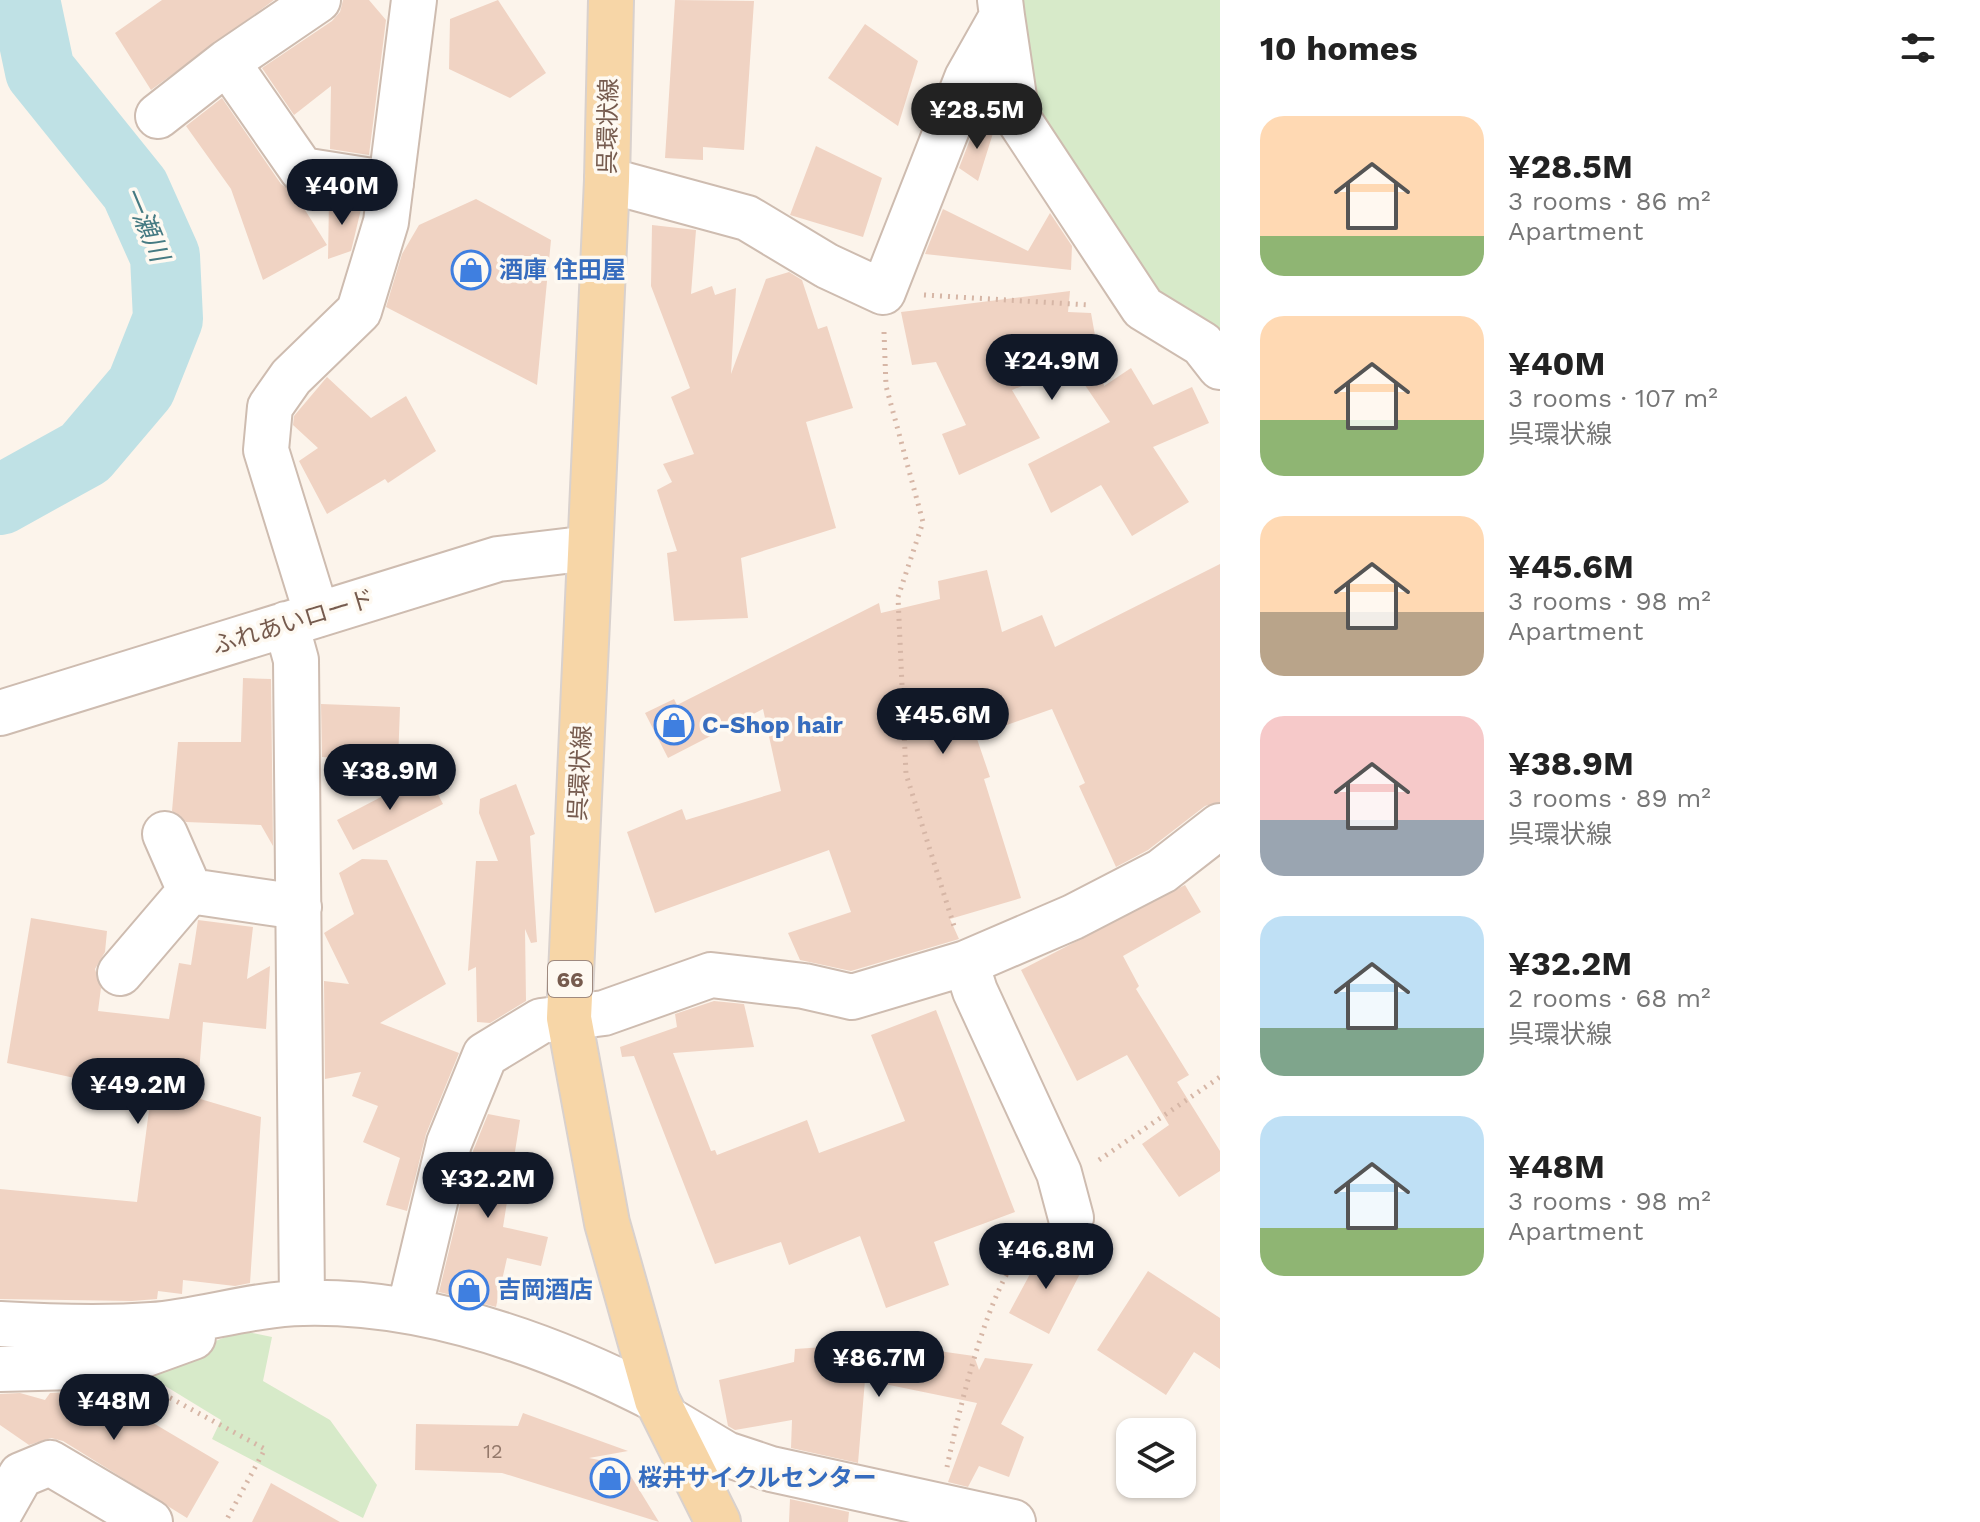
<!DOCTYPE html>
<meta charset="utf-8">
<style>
body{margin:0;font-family:"Work Sans","Noto Sans JP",sans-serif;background:#f6f6f6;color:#222;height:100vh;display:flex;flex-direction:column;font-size:30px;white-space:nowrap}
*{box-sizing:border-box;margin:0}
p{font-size:26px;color:#767676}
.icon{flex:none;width:44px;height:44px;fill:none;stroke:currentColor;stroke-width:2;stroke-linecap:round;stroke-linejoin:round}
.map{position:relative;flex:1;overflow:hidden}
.panel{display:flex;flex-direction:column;background:#fff;width:760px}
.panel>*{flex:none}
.tools{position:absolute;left:1116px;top:1418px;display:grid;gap:16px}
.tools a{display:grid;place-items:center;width:80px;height:80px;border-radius:16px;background:#fff;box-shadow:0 2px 6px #0004;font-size:40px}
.price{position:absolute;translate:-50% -68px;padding:0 18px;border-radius:28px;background:#111827;color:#fff;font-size:26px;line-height:52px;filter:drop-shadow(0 2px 4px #0008)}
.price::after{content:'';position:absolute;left:50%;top:48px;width:24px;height:18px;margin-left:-12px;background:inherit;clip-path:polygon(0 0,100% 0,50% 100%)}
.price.active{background:#222;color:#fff}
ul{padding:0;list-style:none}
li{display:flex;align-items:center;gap:24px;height:200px;padding:0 40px}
li span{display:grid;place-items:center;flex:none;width:224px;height:160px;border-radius:24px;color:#555}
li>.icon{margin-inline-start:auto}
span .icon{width:96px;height:96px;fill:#fffc;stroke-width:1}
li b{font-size:34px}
h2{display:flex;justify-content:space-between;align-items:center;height:96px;padding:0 40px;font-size:34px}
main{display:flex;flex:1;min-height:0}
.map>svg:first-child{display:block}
.green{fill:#d7eac9}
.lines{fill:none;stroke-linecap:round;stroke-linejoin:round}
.river{stroke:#bfe1e5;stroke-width:70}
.building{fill:#f0d3c3}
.minor-casing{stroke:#cebcb0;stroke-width:48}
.major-casing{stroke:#d9d1cd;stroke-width:48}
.path{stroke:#d6b6a6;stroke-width:5;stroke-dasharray:2 6;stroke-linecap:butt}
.minor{stroke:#fff;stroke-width:44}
.major{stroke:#f7d6a7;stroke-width:44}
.labels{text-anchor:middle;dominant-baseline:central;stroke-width:7;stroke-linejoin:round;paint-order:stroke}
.number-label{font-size:20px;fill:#94796b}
.shield{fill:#fef9f1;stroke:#9f8a7f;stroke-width:2}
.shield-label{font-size:22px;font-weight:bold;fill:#765b4e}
.street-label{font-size:24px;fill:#765b4e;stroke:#fef9f1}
.shop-label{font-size:24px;font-weight:bold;fill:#366cbe;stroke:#fef9f1;text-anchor:start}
.water-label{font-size:26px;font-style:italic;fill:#457a82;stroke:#fef9f1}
</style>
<main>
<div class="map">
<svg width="1220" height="1522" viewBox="0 0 1220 1522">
<rect width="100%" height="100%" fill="#fcf4eb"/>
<path class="green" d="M1000 0H1220V345L1105 247 1017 117Z
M243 1331 272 1337 263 1381 330 1420 377 1485 363 1518 212 1439 221 1420 144 1373C178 1361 209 1341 243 1331Z"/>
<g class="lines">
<path class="river" d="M0 500 85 453 141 387 168 319 165 256 135 189 40 71 25 0"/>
</g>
<path class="building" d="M162 0H274L151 90 115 33Z
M343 0H369L386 20 369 155 330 149 331 86 294 115 262 68 332 21 340 12Z
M498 0 546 73 510 98 449 69 450 19Z
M675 0 754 1 744 150 703 147V160L665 158Z
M865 24 918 61 898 126 828 78Z
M222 98 281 184 295 194 327 245 263 280 231 189 186 126Z
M976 124 994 130 978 181 959 168Z
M816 146 882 178 863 237 790 215Z
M476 199 551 240 537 385 386 307 402 254 419 225Z
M329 200 362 205 351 251 328 259Z
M943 209 1028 251 1050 213 1072 246 1071 270 925 254Z
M652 225 696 230 691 294 712 286 715 295 736 288 731 374 766 279 789 272 802 280 818 329 827 326 853 408 806 422 836 528 741 558 748 618 674 621 667 553 677 551 657 490 672 482 663 464 694 454 671 397 690 388 651 286Z
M1070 291 1068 312 1091 313 1104 386 1131 368 1153 405 1192 387 1209 423 1153 447 1189 502 1132 536 1101 485 1051 513 1028 464 1110 422 1072 366 1012 390 1040 438 959 475 942 434 966 425 936 362 912 365 901 312Z
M327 377 371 418 406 396 436 451 388 483 385 479 327 514 299 461 318 448 293 425 294 416Z
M1220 564V802L1205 806 1148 850 1116 867 1079 786 1085 783 1052 709 976 736 990 777 984 779 1021 898 950 919 959 939 851 971 800 960 788 933 851 912 829 850 655 913 627 832 682 809 686 820 781 791 763 709 668 758 645 713 674 699 677 705 879 603 881 613 940 599 938 581 987 570 1002 632 1042 615 1055 647Z
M243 678 271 679 273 846 261 825 186 822 172 811 178 742H241Z
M321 704 400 707 398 762 322 757Z
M427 773 443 804 353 850 337 820Z
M516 784 535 834 530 836 537 942 531 943 525 929 526 1001 490 1023 477 1022 476 967 468 971 476 861H498L479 813 480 799Z
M362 859 387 860 446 984 380 1023 459 1053 426 1134 407 1211 386 1205 400 1158 363 1142 378 1106 352 1096 361 1072 325 1079 324 981 349 984 324 933 354 914 339 873Z
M1185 885 1201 912 1123 956 1139 986 1136 989 1189 1075 1177 1082 1220 1151V1171L1179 1197 1142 1144 1169 1125 1127 1055 1077 1081 1021 970Z
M31 918 107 931 105 952 95 969 101 988 98 1011 169 1019 179 963 191 965 198 920 253 927 247 979 270 966 266 1029 203 1022 197 1098 261 1117 250 1283 235 1286 183 1280 182 1294 158 1291 157 1299 132 1301 0 1299V1189L137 1202 151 1095 7 1063Z
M714 1001 744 1004 754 1047 673 1053 711 1151 715 1150 717 1155 807 1120 819 1153 905 1121 871 1035 936 1010 1015 1212 934 1242 949 1285 886 1308 860 1236 789 1265 781 1242 715 1264 634 1056 622 1057 620 1047 677 1027 675 1014Z
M488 1114 520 1120 503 1227 548 1237 541 1266 507 1258 496 1307 439 1292 473 1151Z
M1044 1248 1083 1268 1049 1334 1009 1313Z
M1148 1271 1220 1318V1369L1194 1352 1166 1395 1097 1350Z
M882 1343 974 1356 979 1370 985 1358 1033 1364 1001 1424 1024 1437 1009 1477 979 1466 968 1487 948 1482 977 1403 865 1380 858 1463 791 1448 792 1420 735 1430 728 1426 719 1380 794 1362 795 1349Z
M99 1391 219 1462 187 1518 63 1441 51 1438 29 1445 0 1425V1394L20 1393 45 1400 50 1393Z
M523 1413 628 1451 589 1458 624 1465 659 1522 502 1473 415 1470 416 1424 518 1426Z
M271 1483 340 1522H252Z
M790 1499 849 1512 848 1522H789Z"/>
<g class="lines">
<defs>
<path id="minor" d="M1002 16 1017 117 1143 308 1202 344 1220 367
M227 62 302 170 391 184
M158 116 227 62 318 0
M607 180 747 218 827 266 883 292 967 78 1002 16 1000 0
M317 615 266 450 270 407 291 377 359 311 386 222 414 0
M286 624 296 660 302 1303
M0 713 498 559 590 548
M165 834 190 891
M966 963 975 991 1059 1173 1071 1218
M120 973 190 891 299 907
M409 1311 449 1143 485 1055 541 1021 604 1013 711 975 804 986 852 997 966 963 1073 917 1162 871 1220 826
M0 1324C51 1327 101 1329 152 1325 202 1321 252 1304 303 1303 426 1300 550 1345 657 1400
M0 1369 113 1366 193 1337
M669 1420 726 1454 771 1469 1013 1522
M0 1512 21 1475 50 1463 150 1522"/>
<path id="major" d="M611 0 607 180 569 1018 607 1223 657 1400 718 1522"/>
</defs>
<use href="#minor" class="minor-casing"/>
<use href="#major" class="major-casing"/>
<path class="path" d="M924 295 1090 305
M884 332 886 386 923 522 898 597 906 774 954 926
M1099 1160 1220 1077
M163 1394 265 1449 227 1519
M947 1467C958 1416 991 1265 1036 1238"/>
<use href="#minor" class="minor"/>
<use href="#major" class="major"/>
</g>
<defs>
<symbol id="shop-ring" viewBox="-11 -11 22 22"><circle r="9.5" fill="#fef9f1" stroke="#3f7fe0" stroke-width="1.5"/><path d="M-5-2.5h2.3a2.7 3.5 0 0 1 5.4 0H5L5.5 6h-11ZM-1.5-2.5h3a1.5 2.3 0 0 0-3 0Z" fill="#3f7fe0"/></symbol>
</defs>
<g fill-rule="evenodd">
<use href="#shop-ring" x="449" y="248" width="44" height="44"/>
<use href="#shop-ring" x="652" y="703" width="44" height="44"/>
<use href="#shop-ring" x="447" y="1268" width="44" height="44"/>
<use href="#shop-ring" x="588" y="1456" width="44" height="44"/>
</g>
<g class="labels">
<g class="number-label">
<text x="493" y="1451">12</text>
</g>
<rect class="shield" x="548" y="961" width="44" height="36" rx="6"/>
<g class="shield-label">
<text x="570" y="979">66</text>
</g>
<g class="street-label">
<text transform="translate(608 126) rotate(-89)">呉環状線</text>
<text transform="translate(293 622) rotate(-17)">ふれあいロード</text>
<text transform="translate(580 773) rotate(-87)">呉環状線</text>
</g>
<g class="shop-label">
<text x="499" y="270">酒庫 住田屋</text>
<text x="702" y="725">C-Shop hair</text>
<text x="497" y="1290">吉岡酒店</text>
<text x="638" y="1478">桜井サイクルセンター</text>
</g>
<g class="water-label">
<text transform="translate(146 224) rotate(67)">一瀬川</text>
</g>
</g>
</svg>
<div class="tools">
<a><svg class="icon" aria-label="layers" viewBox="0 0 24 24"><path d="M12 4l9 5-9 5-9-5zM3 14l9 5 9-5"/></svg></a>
</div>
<b class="price active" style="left:977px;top:151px">¥28.5M</b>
<b class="price" style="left:342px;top:227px">¥40M</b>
<b class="price" style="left:1052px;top:402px">¥24.9M</b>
<b class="price" style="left:943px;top:756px">¥45.6M</b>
<b class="price" style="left:390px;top:812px">¥38.9M</b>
<b class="price" style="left:138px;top:1126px">¥49.2M</b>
<b class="price" style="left:488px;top:1220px">¥32.2M</b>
<b class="price" style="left:1046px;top:1291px">¥46.8M</b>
<b class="price" style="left:879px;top:1399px">¥86.7M</b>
<b class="price" style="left:114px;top:1442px">¥48M</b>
</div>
<section class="panel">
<h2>10 homes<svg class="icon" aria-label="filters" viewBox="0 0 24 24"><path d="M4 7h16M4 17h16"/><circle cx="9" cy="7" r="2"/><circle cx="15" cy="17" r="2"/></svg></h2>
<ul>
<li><span style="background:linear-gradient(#ffd9b3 75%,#8fb573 0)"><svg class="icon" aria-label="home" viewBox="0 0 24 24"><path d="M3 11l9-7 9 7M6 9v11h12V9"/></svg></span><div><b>¥28.5M</b><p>3 rooms · 86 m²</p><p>Apartment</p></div></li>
<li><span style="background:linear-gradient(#ffd9b3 65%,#8fb573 0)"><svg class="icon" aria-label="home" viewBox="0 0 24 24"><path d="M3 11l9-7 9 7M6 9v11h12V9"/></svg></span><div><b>¥40M</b><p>3 rooms · 107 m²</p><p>呉環状線</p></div></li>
<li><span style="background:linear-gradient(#ffd9b3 60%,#b9a48a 0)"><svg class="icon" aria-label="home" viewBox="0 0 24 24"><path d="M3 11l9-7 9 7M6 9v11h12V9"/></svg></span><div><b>¥45.6M</b><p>3 rooms · 98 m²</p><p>Apartment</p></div></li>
<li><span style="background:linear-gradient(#f6c9c9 65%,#9aa5b1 0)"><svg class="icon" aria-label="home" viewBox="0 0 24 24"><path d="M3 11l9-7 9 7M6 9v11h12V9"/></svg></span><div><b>¥38.9M</b><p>3 rooms · 89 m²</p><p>呉環状線</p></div></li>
<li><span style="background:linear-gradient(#bfe0f5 70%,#7fa58c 0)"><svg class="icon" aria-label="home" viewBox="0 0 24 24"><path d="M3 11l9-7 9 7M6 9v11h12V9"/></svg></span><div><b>¥32.2M</b><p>2 rooms · 68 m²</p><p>呉環状線</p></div></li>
<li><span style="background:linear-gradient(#bfe0f5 70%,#8fb573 0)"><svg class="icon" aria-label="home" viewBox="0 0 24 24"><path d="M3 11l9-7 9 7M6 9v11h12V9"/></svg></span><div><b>¥48M</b><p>3 rooms · 98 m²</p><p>Apartment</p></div></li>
</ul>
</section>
</main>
